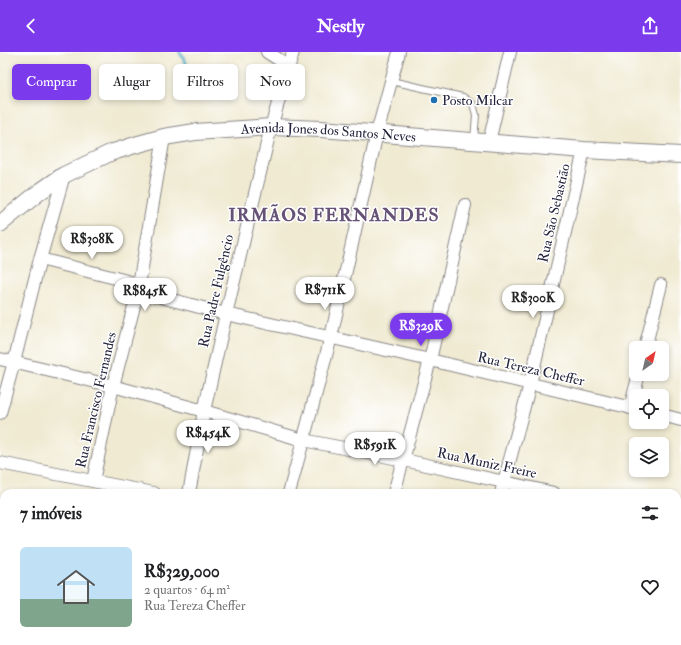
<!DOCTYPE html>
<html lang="pt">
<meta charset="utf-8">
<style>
body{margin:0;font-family:"IM FELL Double Pica",serif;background:#f6f6f6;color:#202124;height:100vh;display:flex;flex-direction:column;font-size:15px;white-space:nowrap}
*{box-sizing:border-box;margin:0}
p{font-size:13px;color:#757577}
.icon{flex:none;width:22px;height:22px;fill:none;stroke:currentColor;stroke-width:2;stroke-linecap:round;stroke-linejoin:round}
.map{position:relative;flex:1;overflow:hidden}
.sheet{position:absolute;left:0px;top:437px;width:681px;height:156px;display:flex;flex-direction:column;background:#fff;border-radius:12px 12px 0 0;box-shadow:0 2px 6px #0003}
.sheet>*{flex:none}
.hud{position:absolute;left:12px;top:12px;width:400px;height:36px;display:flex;gap:8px}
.needle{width:26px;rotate:34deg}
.fabs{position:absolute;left:629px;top:289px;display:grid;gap:8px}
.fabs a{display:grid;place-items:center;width:40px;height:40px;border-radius:6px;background:#fff;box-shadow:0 2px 6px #0003;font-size:20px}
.price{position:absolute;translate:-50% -34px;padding:0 9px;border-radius:14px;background:#fff;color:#222;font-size:13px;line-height:26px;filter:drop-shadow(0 1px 2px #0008)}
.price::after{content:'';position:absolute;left:50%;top:24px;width:12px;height:9px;margin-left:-6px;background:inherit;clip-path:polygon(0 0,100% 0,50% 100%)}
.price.on{background:#7c3aed;color:#fff}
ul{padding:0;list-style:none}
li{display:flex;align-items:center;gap:12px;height:100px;padding:0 20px}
li span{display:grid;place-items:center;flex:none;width:112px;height:80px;border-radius:6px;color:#555}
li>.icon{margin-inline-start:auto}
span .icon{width:48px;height:48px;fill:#fffc;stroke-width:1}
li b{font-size:17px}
h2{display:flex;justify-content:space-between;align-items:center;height:48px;padding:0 20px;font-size:17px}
.tag{padding:0 14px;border-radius:6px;background:#fff;box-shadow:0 2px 6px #0003;font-size:14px;line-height:36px}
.tag.on{background:#7c3aed;color:#fff}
header{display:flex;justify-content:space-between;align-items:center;height:52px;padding:0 20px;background:#7c3aed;color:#fff;font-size:18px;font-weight:700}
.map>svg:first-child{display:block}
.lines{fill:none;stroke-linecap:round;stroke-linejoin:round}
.stream{stroke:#42a8c2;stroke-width:3.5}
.lane-casing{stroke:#898686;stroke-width:8}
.street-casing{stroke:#898686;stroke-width:14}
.secondary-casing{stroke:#898686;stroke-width:18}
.lane{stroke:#fff;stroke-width:6}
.street{stroke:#fff;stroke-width:12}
.secondary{stroke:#fff;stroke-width:16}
.poi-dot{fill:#1f6fb2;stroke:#fff;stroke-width:1.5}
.labels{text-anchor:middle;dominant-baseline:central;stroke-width:3;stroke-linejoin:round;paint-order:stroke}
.poi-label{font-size:14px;fill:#22223b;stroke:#fff;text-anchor:start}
.street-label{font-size:14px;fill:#22223b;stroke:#fff}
.district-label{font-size:18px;font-weight:bold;letter-spacing:1px;fill:#655276;stroke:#fff}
</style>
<header><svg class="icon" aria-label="back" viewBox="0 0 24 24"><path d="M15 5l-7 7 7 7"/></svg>Nestly<svg class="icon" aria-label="share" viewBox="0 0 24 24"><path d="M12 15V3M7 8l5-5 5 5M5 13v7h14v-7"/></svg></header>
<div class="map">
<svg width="681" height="593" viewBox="0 0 681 593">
<rect width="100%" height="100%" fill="#fff"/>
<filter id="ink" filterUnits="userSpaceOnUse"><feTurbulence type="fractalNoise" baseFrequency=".025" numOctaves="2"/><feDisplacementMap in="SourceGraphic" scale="8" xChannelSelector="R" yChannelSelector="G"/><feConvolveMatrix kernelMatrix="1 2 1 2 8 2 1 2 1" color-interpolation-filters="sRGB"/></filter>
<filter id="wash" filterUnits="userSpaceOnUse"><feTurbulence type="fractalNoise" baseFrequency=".012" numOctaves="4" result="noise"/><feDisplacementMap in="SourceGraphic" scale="16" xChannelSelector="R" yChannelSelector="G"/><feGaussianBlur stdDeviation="0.9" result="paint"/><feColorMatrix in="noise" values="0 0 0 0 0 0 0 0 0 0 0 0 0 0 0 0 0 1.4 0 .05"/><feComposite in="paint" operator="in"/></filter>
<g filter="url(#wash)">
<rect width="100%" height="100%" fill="#f0ead2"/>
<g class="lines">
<path class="stream" d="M180 0 188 15"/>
</g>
</g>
<g filter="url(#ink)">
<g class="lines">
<defs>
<path id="lane" d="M391 29 463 45 473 52 476 63 474 88"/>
<path id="street" d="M267 0 289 14
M489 90 510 0
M40 207 139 232
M138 239 226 262 430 308 636 357
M645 296 661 233
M0 307 113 334 204 359 303 388 404 408 554 441
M630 356 639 322
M0 361 14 310 40 207 64 123
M662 363 681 368
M0 411 154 441
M93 429 113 334 138 239 164 85
M189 441 204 359 226 262 271 75 293 0
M289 441 331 285 377 81 399 0
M394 441 430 308 465 153
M501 441 530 332 584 98
M677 469 681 470
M0 507 4 508
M677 576 681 561
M341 589 357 593
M165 593 166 589
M462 593 463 589
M673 593 674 589"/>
<g id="secondary">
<path id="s1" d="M0 172 38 141 64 123 110 101 135 93 164 85 195 80 271 75 321 77 584 98 681 103"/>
</g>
</defs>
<use href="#lane" class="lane-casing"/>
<use href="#street" class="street-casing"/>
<use href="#secondary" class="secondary-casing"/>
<use href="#lane" class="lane"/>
<use href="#street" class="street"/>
<use href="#secondary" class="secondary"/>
</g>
</g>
<circle class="poi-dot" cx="434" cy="48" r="4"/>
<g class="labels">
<g class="poi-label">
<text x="442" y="48">Posto Milcar</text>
</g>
<g class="street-label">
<text stroke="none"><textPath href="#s1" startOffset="353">Avenida Jones dos Santos Neves</textPath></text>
<text transform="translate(554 161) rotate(-77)">Rua São Sebastião</text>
<text transform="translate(216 239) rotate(-77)">Rua Padre Fulgêncio</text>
<text transform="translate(531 317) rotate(13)">Rua Tereza Cheffer</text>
<text transform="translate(96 348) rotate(-77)">Rua Francisco Fernandes</text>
<text transform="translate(487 411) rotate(12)">Rua Muniz Freire</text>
</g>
<g class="district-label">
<text x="334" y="163">IRMÃOS FERNANDES</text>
</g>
</g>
</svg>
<div class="fabs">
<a><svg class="needle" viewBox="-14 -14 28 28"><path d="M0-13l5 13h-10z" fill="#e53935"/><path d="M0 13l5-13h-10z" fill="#757577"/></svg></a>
<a><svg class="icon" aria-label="locate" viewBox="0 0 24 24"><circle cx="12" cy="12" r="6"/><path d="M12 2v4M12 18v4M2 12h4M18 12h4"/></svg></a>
<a><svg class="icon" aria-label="layers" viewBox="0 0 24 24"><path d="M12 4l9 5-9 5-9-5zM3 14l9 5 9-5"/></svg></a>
</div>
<b class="price" style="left:92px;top:208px">R$308K</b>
<b class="price" style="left:325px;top:259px">R$711K</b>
<b class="price" style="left:145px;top:260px">R$845K</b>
<b class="price" style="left:533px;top:267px">R$300K</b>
<b class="price on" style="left:421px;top:295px">R$329K</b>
<b class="price" style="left:208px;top:402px">R$454K</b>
<b class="price" style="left:375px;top:414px">R$591K</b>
<div class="hud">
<a class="tag on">Comprar</a>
<a class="tag">Alugar</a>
<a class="tag">Filtros</a>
<a class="tag">Novo</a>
</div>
<section class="sheet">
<h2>7 imóveis<svg class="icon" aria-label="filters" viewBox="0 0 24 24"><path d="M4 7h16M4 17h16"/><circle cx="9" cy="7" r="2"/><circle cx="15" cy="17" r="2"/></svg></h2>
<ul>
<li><span style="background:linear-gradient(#bfe0f5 65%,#7fa58c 0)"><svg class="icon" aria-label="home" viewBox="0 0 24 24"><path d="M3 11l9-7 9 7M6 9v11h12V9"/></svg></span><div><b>R$329,000</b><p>2 quartos · 64 m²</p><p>Rua Tereza Cheffer</p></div><svg class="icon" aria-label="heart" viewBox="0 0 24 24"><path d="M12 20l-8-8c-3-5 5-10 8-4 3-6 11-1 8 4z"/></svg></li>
</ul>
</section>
</div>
